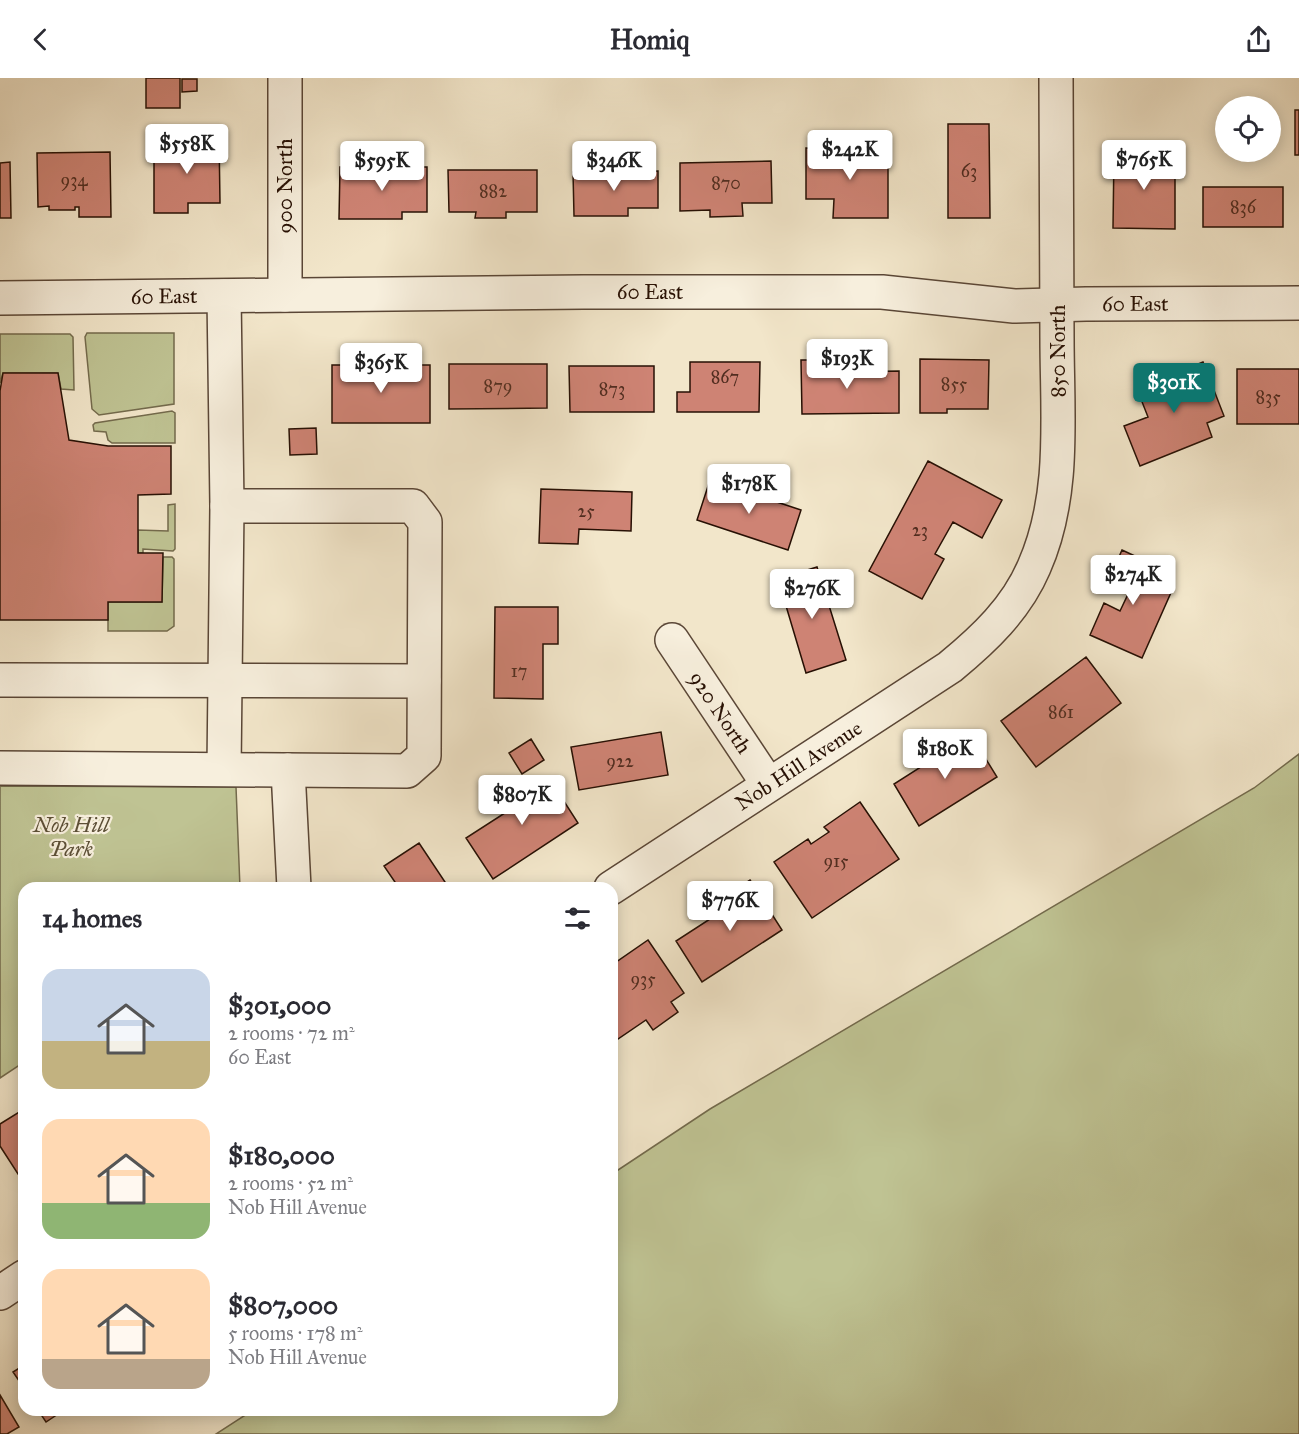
<!DOCTYPE html>
<meta charset="utf-8">
<style>
body{margin:0;font-family:"IM FELL Great Primer",serif;background:#f2f2f3;color:#2b2b33;height:100vh;display:flex;flex-direction:column;font-size:22px;white-space:nowrap}
*{box-sizing:border-box;margin:0}
p{font-size:20px;color:#7c7c81}
.icon{flex:none;width:33px;height:33px;fill:none;stroke:currentColor;stroke-width:2;stroke-linecap:round;stroke-linejoin:round}
.map{position:relative;flex:1;overflow:hidden}
.drawer{position:absolute;left:18px;top:804px;width:600px;height:534px;display:flex;flex-direction:column;background:#fff;border-radius:18px;box-shadow:0 3px 15px #0003}
.drawer>*{flex:none}
.tools{position:absolute;left:1215px;top:18px;display:grid;gap:12px}
.tools a{display:grid;place-items:center;width:66px;height:66px;border-radius:50%;background:#fff;box-shadow:0 3px 15px #0003;font-size:30px}
.price{position:absolute;translate:-50% -51px;padding:0 14px;border-radius:6px;background:#fff;color:#222;font-size:20px;line-height:39px;filter:drop-shadow(0 2px 3px #0008)}
.price::after{content:'';position:absolute;left:50%;top:36px;width:18px;height:14px;margin-left:-9px;background:inherit;clip-path:polygon(0 0,100% 0,50% 100%)}
.price.selected{background:#0f766e;color:#fff}
ul{padding:0;list-style:none}
li{display:flex;align-items:center;gap:18px;height:150px;padding:0 24px}
li span{display:grid;place-items:center;flex:none;width:168px;height:120px;border-radius:18px;color:#555}
li>.icon{margin-inline-start:auto}
span .icon{width:72px;height:72px;fill:#fffc;stroke-width:1}
li b{font-size:26px}
h2{display:flex;justify-content:space-between;align-items:center;height:72px;padding:0 24px;font-size:26px}
header{display:flex;justify-content:space-between;align-items:center;height:78px;padding:0 24px;background:#fff;font-size:27px;font-weight:700}
.map>svg:first-child{display:block}
.green{fill:#bfc393;stroke:#736a4c;stroke-width:1.5}
.building{fill:#ce8374;stroke:#271004;stroke-width:1.5}
.lines{fill:none;stroke-linecap:round;stroke-linejoin:round}
.minor-casing{stroke:#5a4636;stroke-width:36}
.minor{stroke:#f7efdd;stroke-width:33}
.labels{text-anchor:middle;dominant-baseline:central;stroke-width:4.5;stroke-linejoin:round;paint-order:stroke}
.number-label{font-size:18px;fill:#512d20}
.street-label{font-size:21px;fill:#271004;stroke:#f7efdd}
.park-label{font-size:21px;font-style:italic;fill:#5c4f36;stroke:#f7efdd}
</style>
<header><svg class="icon" aria-label="back" viewBox="0 0 24 24"><path d="M15 5l-7 7 7 7"/></svg>Homiq<svg class="icon" aria-label="share" viewBox="0 0 24 24"><path d="M12 15V3M7 8l5-5 5 5M5 13v7h14v-7"/></svg></header>
<div class="map">
<svg width="1299" height="1356" viewBox="0 0 1299 1356">
<rect width="100%" height="100%" fill="#f2e6ca"/>
<filter id="stains"><feTurbulence type="fractalNoise" baseFrequency=".00333" numOctaves="4"/><feColorMatrix values="0 0 0 0 .2 0 0 0 0 .09 0 0 0 0 .02 0 0 0 .5 -.17"/></filter>
<radialGradient id="worn" r=".72"><stop offset=".6" stop-color="#630" stop-opacity="0"/><stop offset="1" stop-color="#630" stop-opacity=".3"/></radialGradient>
<path class="green" d="M87 255H174V326L99 337 92 331 85 259Z
M0 256H70L73 259 74 312 61 311 58 295H3L0 305Z
M172 333 175 335V365H112L108 362 106 354 94 353 93 347 95 345Z
M175 426V471L173 473 143 471V475H138V452L168 453V427Z
M163 479H172L174 481V548L167 553H108V524H162Z
M1299 676V1356H216L253 1332H612V1096L710 1031 1254 710Z
M0 708 236 709 240 810H24V984L0 1000Z"/>
<path class="building" d="M146 0H180V30H146Z
M182 1H197V13L182 14Z
M1295 32H1299V77H1295Z
M948 46H989L990 140H948Z
M182 58H219L220 125H188V135H154V72L182 71Z
M806 70 888 71V140H833L834 121H806Z
M110 74 111 139H79V129H75V132H49V128L38 129 37 75Z
M1114 76H1175V151L1113 150Z
M771 83 772 125H742L743 138 710 139V132L680 133V85Z
M10 84 11 140H0V85Z
M340 89H427V134H402V141H339Z
M448 92H537V134H506V140H475L476 134H449Z
M658 93V130H628V138H574L573 94Z
M1203 109H1283V149H1203Z
M920 281 989 282 988 331H947V335H920Z
M801 282H837L838 294 899 293V335L802 336Z
M690 284H760L759 334H677V314H690Z
M1203 284 1224 338 1207 345 1212 359 1140 388 1124 348 1148 339 1137 311Z
M449 286H547V330L449 331Z
M332 287H430V345H332Z
M569 288H654V334H570Z
M1237 291H1299V346H1237Z
M3 295H58L69 362 108 368H171V416L138 417V475H163L162 524H108V542H0V313Z
M316 350 317 376 290 377 289 351Z
M928 383 1002 422 982 460 953 444 935 476 944 481 922 521 869 493Z
M710 402 801 432 788 472 697 442Z
M541 411 632 414 631 453 579 451 578 466 539 465Z
M1122 472 1163 491 1157 502 1173 510 1142 580 1090 557 1104 525 1120 533 1129 514 1108 504Z
M817 489 846 582 806 595 778 501Z
M495 529H558V566H543V621L494 620Z
M1086 579 1121 625 1036 689 1001 643Z
M661 654 668 697 579 712 571 669Z
M971 657 997 699 919 748 894 706Z
M531 661 544 682 522 696 509 675Z
M524 698 534 713 551 703 578 745 493 801 466 760 508 733 497 716Z
M860 724 899 781 812 840 774 784 808 761 811 766 829 754 824 749Z
M419 765 449 810H399L384 788Z
M750 802 782 852 702 904 676 863 727 830 721 821Z
M648 862 684 915 671 924 678 934 653 952 646 942 612 965V887Z
M24 1031V1092L18 1096 0 1068V1046Z
M24 1287V1310L13 1294Z
M0 1317 19 1349 7 1356H0Z
M38 1332H64L46 1344Z"/>
<g class="lines">
<defs>
<g id="minor">
<path d="M285 0V217"/>
<path id="s1" d="M0 220 584 214H882L1014 228 1086 226 1299 225"/>
<path id="s2" d="M672 562 768 706"/>
<path d="M0 602 424 603"/>
<path d="M0 690 407 693 424 678 425 444 413 428H227L224 218"/>
<path d="M224 691 227 428"/>
<path d="M288 692 294 810"/>
<path id="s3" d="M611 810 950 589C984 561 1016 531 1034 489 1066 417 1057 337 1057 260 1057 173 1056 87 1056 0"/>
<path d="M0 1215 24 1199"/>
</g>
</defs>
<use href="#minor" class="minor-casing"/>
<use href="#minor" class="minor"/>
</g>
<g class="labels">
<g class="number-label">
<text x="969" y="93">63</text>
<text x="74" y="102">934</text>
<text x="726" y="105">870</text>
<text x="493" y="113">882</text>
<text x="1243" y="129">836</text>
<text x="725" y="299">867</text>
<text x="954" y="306">855</text>
<text x="498" y="308">879</text>
<text x="612" y="311">873</text>
<text x="1268" y="319">835</text>
<text x="586" y="433">25</text>
<text x="920" y="452">23</text>
<text x="519" y="593">17</text>
<text x="1061" y="634">861</text>
<text x="620" y="683">922</text>
<text x="836" y="783">915</text>
<text x="643" y="901">935</text>
</g>
<g class="street-label">
<text transform="translate(285 108) rotate(-90)">900 North</text>
<text stroke="none"><textPath href="#s1" startOffset="650">60 East</textPath></text>
<text stroke="none"><textPath href="#s1" startOffset="164">60 East</textPath></text>
<text stroke="none"><textPath href="#s1" startOffset="1136">60 East</textPath></text>
<text transform="translate(1058 273) rotate(-90)">850 North</text>
<text stroke="none"><textPath href="#s2" startOffset="87">920 North</textPath></text>
<text stroke="none"><textPath href="#s3" startOffset="224">Nob Hill Avenue</textPath></text>
</g>
<g class="park-label">
<text x="71" y="747">Nob Hill<tspan x="71" dy="24">Park</tspan></text>
</g>
</g>
<rect width="100%" height="100%" filter="url(#stains)"/>
<rect width="100%" height="100%" fill="url(#worn)"/>
</svg>
<div class="tools">
<a><svg class="icon" aria-label="locate" viewBox="0 0 24 24"><circle cx="12" cy="12" r="6"/><path d="M12 2v4M12 18v4M2 12h4M18 12h4"/></svg></a>
</div>
<b class="price" style="left:187px;top:97px">$558K</b>
<b class="price" style="left:850px;top:103px">$242K</b>
<b class="price" style="left:1144px;top:113px">$765K</b>
<b class="price" style="left:382px;top:114px">$595K</b>
<b class="price" style="left:614px;top:114px">$346K</b>
<b class="price" style="left:847px;top:312px">$193K</b>
<b class="price" style="left:381px;top:316px">$365K</b>
<b class="price selected" style="left:1174px;top:336px">$301K</b>
<b class="price" style="left:749px;top:437px">$178K</b>
<b class="price" style="left:1133px;top:528px">$274K</b>
<b class="price" style="left:812px;top:542px">$276K</b>
<b class="price" style="left:945px;top:702px">$180K</b>
<b class="price" style="left:522px;top:748px">$807K</b>
<b class="price" style="left:730px;top:854px">$776K</b>
<section class="drawer">
<h2>14 homes<svg class="icon" aria-label="filters" viewBox="0 0 24 24"><path d="M4 7h16M4 17h16"/><circle cx="9" cy="7" r="2"/><circle cx="15" cy="17" r="2"/></svg></h2>
<ul>
<li><span style="background:linear-gradient(#c9d6e8 60%,#c2b280 0)"><svg class="icon" aria-label="home" viewBox="0 0 24 24"><path d="M3 11l9-7 9 7M6 9v11h12V9"/></svg></span><div><b>$301,000</b><p>2 rooms · 72 m²</p><p>60 East</p></div></li>
<li><span style="background:linear-gradient(#ffd9b3 70%,#8fb573 0)"><svg class="icon" aria-label="home" viewBox="0 0 24 24"><path d="M3 11l9-7 9 7M6 9v11h12V9"/></svg></span><div><b>$180,000</b><p>2 rooms · 52 m²</p><p>Nob Hill Avenue</p></div></li>
<li><span style="background:linear-gradient(#ffd9b3 75%,#b9a48a 0)"><svg class="icon" aria-label="home" viewBox="0 0 24 24"><path d="M3 11l9-7 9 7M6 9v11h12V9"/></svg></span><div><b>$807,000</b><p>5 rooms · 178 m²</p><p>Nob Hill Avenue</p></div></li>
</ul>
</section>
</div>
